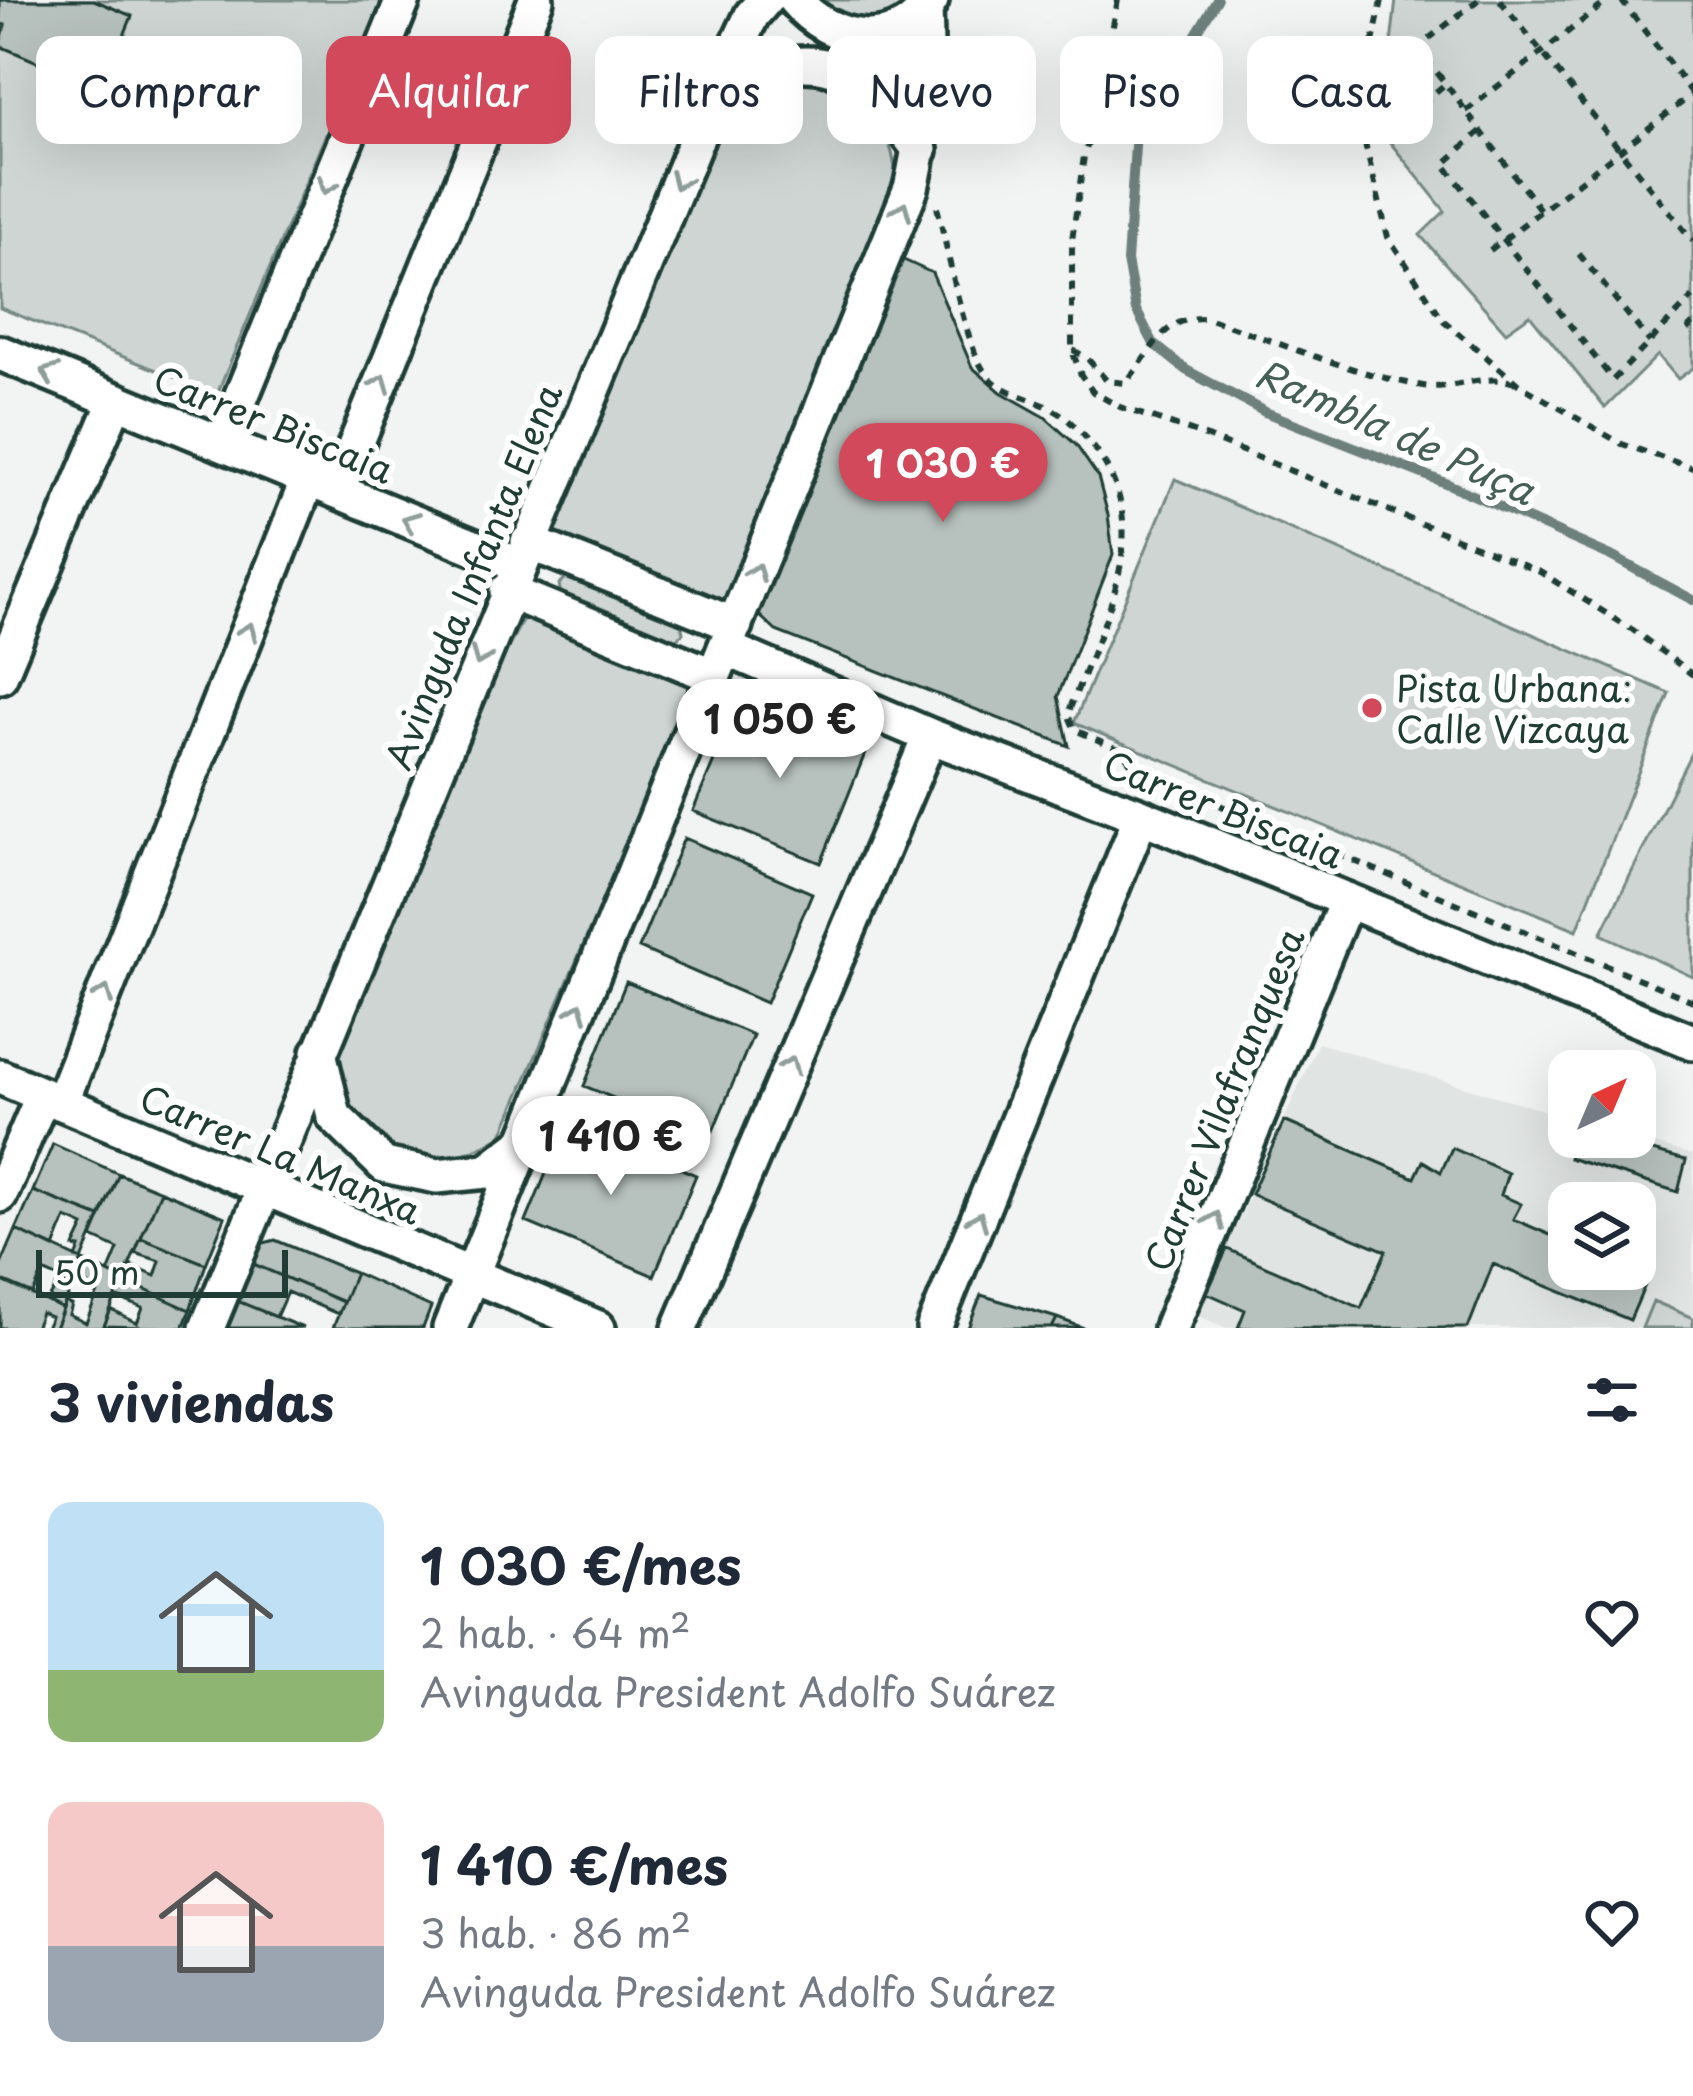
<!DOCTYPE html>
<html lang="es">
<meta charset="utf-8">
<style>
body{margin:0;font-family:"Playpen Sans",sans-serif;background:#f6f6f7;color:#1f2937;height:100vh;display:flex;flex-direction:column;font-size:45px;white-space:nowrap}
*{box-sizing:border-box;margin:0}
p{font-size:39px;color:#747a83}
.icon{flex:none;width:66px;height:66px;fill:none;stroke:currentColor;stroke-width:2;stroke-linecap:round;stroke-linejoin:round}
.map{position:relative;height:1328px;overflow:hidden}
.sheet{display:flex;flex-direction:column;background:#fff;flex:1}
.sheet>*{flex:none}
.banner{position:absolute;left:36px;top:36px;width:1623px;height:108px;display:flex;gap:24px}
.needle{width:78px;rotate:44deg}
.fabs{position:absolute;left:1548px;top:1050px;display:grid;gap:24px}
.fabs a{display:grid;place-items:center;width:108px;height:108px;border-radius:24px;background:#fff;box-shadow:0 12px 48px #0002;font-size:60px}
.scale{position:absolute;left:36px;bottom:30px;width:252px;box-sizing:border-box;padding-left:12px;border:6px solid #1f3d34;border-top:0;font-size:33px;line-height:42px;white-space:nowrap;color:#1f3d34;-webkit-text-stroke:9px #fff;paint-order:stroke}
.price{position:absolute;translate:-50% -102px;padding:0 27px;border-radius:42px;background:#fff;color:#222;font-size:39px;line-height:78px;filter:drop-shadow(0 3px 6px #0008)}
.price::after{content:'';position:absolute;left:50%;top:72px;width:36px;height:27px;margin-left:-18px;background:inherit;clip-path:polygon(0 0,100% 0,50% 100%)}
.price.current{background:#d1495b;color:#fff}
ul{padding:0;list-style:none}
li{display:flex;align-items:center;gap:36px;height:300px;padding:0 48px}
li span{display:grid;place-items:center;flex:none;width:336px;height:240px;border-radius:24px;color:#555}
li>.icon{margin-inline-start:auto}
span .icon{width:144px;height:144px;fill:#fffc;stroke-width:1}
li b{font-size:51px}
h2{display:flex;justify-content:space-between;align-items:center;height:144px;padding:0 48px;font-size:51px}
.chip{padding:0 42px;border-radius:24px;background:#fff;box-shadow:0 12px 48px #0002;font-size:42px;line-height:108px}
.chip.current{background:#d1495b;color:#fff}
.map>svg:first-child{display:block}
.built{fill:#e0e4e3;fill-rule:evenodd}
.green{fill:#ced5d3;stroke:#768984;stroke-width:3}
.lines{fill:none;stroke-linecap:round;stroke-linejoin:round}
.stream{stroke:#6d807b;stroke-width:10}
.building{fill:#b7c1bd;stroke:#1f3d34;stroke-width:3}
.minor-casing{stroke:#1f3d34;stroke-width:42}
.path{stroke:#1f3d34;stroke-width:6;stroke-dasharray:9 9;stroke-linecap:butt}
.minor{stroke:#fff;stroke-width:33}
.oneway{stroke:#8f9e9a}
.poi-dot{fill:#d1495b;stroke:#fff;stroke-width:4.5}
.labels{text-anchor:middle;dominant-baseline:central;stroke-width:12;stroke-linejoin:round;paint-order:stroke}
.street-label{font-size:36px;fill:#1f3d34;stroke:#fff}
.poi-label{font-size:36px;fill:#1f3d34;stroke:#fff;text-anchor:start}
.water-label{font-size:39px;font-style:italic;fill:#465f57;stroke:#fff}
</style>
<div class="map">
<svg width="1693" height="1328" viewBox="0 0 1693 1328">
<rect width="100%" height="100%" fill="#f2f3f3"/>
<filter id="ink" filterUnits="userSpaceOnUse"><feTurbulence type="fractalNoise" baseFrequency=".00833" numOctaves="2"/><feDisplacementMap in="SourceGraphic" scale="24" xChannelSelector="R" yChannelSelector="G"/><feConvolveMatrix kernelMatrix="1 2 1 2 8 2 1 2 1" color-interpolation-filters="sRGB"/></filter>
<g filter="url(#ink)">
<path class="built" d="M1318 1043 1569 1118V1137H1632L1693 1155V1328H1226L1197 1315ZM1569 1203H1635V1269H1569Z"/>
<path class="green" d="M0 0H382L217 394 0 308Z
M818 0H909C881 29 846 23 818 0Z
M1396 0H1693V368L1678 379 1658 355 1605 408 1530 315 1506 332 1420 235 1445 211 1381 131Z
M802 81C873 92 897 130 897 199L736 595 723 604 556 538 552 528 713 132C738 95 758 86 802 81Z
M1175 479 1669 693 1577 930 1074 723Z
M572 573 680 616 683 633 671 644 562 601 559 584Z
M525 615 682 677 690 686 689 697 502 1135C421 1190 332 1142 339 1043L486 691Z
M1693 749V977L1601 934Z
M1653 1301 1693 1318V1328H1642Z"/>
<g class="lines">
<path class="stream" d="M1217 0 1136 132 1127 261 1136 310 1154 344 1186 370 1265 412 1448 484 1609 555 1693 600"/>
</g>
<path class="building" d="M0 0H94L132 16 109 72 70 55 63 73 0 46 5 25 0 24Z
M895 256 932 273 972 367 1001 392 1045 417 1076 445 1098 477 1108 515 1113 555 1058 696 1069 746 776 631 756 612Z
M740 699 866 751 821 863 693 811Z
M684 838 812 893 766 1003 639 948Z
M626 982 753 1035 710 1138 584 1086Z
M568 1120 696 1175 654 1276 526 1222Z
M1284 1121 1415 1178 1423 1161 1441 1172 1452 1148 1508 1173 1501 1195 1521 1204 1513 1219 1569 1243V1269H1627L1648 1278 1630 1320 1493 1264 1468 1328H1238L1245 1310 1207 1293 1227 1249 1361 1308 1386 1251 1251 1194Z
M1576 1137H1601L1686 1160 1678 1192 1569 1158Z
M53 1144 119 1174 100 1217 33 1191Z
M119 1174 161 1191 123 1280 108 1273 118 1249 92 1237Z
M33 1191 100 1217 82 1260 76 1258 80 1248 74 1247 84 1226 66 1218 54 1248 16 1230Z
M161 1191 225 1217 206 1264 141 1238Z
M16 1230 82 1260 63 1309 48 1301 57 1285 64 1288 66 1281 43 1271 33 1294 0 1280V1267Z
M141 1238 206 1264 190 1310 123 1280 130 1265 155 1276 160 1261 135 1253Z
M275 1240 355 1273 343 1302 251 1263 256 1245Z
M82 1260 123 1280 103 1328H55L65 1302 72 1305 69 1315 86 1323 99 1290 76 1280Z
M251 1263 343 1302 338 1314 287 1292 276 1317 235 1300Z
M355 1273 431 1307 423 1328H333Z
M0 1280 63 1309 55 1328H46L51 1317 41 1313 35 1328H0Z
M123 1280 190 1310 183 1328 104 1326 111 1310 137 1323 143 1308 116 1297Z
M981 1295 1057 1318 1052 1328H968Z
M235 1300 303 1328H226Z
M1057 1318 1084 1328H1052Z"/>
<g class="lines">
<defs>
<path id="minor" d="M795 0C831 43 897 55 931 0
M715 94C756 68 813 49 857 80 883 97 901 126 920 150
M0 353 518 565
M222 444 403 0
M337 491 536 0
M528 542 735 625
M507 591 714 676
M725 648 930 736 1141 816 1693 1042
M0 676 116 400
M319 1052 334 1116 384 1165 437 1176 487 1171 524 1143
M0 1077 598 1328
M61 1103 308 479
M0 1195 43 1095
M207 1328 715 94 752 15 765 0
M450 1328 911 188C925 129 928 70 925 10
M680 1328 930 736
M934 1328 1141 816
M1171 1328 1347 900"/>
</defs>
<use href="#minor" class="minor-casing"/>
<path class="path" d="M1118 0 1108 51V80L1084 156 1072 240V350L1081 375 1093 392 1120 407 1200 434 1540 572 1633 630 1693 675
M1382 0 1372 47 1362 132 1388 237 1444 321 1518 384 1622 444 1693 468
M1478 0 1418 47 1541 211
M1500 0 1693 241
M1621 0 1693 94
M1466 111 1609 0
M1395 127 1445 84
M1481 131 1444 164 1613 380 1693 297
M937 207C947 245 965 349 987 375 1007 398 1045 399 1067 419 1171 511 1107 609 1068 714L1075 730 1121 750 1137 771 1693 1001
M1490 250 1693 94
M1579 254 1650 342
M1693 324 1689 328 1693 334
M1073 350 1087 358 1107 381 1125 383C1153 353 1160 316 1207 318 1278 342 1349 373 1423 386 1454 391 1483 372 1515 383"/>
<use href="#minor" class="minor"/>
</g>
<defs><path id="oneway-chevron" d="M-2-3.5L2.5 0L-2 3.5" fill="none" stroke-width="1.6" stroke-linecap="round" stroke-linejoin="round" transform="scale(3)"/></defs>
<g class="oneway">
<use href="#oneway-chevron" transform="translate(679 181) rotate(113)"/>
<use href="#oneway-chevron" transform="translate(327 186) rotate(112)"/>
<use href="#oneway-chevron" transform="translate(902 210) rotate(-68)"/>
<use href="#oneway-chevron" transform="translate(49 373) rotate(-158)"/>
<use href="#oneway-chevron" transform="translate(381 383) rotate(-68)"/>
<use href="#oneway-chevron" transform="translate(410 521) rotate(-158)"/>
<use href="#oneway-chevron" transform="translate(756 572) rotate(-68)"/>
<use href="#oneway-chevron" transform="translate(248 631) rotate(-68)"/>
<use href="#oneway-chevron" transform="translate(480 657) rotate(112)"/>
<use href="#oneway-chevron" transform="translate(104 994) rotate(-68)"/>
<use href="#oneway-chevron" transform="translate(578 1011) rotate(-68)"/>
<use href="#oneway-chevron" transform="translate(790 1065) rotate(-67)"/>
<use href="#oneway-chevron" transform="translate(978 1220) rotate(-68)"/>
<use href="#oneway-chevron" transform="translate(1215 1220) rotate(-68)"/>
</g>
</g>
<circle class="poi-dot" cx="1372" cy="708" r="12"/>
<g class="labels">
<g class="street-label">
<text transform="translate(274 423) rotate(22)">Carrer Biscaia</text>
<text transform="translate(472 576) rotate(-68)">Avinguda Infanta Elena</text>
<text transform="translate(1224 808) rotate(22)">Carrer Biscaia</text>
<text transform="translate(1223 1099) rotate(-68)">Carrer Vilafranquesa</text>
<text transform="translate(281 1153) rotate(23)">Carrer La Manxa</text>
</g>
<g class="poi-label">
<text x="1396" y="687">Pista Urbana:<tspan x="1396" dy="41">Calle Vizcaya</tspan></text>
</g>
<g class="water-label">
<text transform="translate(1396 430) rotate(24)">Rambla de Puça</text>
</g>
</g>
</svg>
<div class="fabs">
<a><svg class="needle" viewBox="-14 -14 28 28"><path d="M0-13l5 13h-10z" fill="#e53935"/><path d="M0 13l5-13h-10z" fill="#747a83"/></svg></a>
<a><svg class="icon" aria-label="layers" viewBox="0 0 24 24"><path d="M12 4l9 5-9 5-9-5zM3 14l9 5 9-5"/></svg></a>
</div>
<div class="scale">50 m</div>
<b class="price current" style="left:943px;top:525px">1 030 €</b>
<b class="price" style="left:780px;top:781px">1 050 €</b>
<b class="price" style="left:611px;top:1198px">1 410 €</b>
<div class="banner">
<a class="chip">Comprar</a>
<a class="chip current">Alquilar</a>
<a class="chip">Filtros</a>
<a class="chip">Nuevo</a>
<a class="chip">Piso</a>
<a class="chip">Casa</a>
</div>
</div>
<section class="sheet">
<h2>3 viviendas<svg class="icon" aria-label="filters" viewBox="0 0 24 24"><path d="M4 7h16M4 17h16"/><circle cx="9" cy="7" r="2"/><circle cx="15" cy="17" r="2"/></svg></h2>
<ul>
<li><span style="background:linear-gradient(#bfe0f5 70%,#8fb573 0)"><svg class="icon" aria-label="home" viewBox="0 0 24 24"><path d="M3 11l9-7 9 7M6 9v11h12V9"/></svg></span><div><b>1 030 €/mes</b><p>2 hab. · 64 m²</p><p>Avinguda President Adolfo Suárez</p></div><svg class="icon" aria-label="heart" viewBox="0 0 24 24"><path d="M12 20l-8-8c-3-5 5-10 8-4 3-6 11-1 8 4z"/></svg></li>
<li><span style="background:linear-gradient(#f6c9c9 60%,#9aa5b1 0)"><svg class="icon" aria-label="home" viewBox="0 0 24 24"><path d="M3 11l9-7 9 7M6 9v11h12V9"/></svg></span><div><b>1 410 €/mes</b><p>3 hab. · 86 m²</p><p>Avinguda President Adolfo Suárez</p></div><svg class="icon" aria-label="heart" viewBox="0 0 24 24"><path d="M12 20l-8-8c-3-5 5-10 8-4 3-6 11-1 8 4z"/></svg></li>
</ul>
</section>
